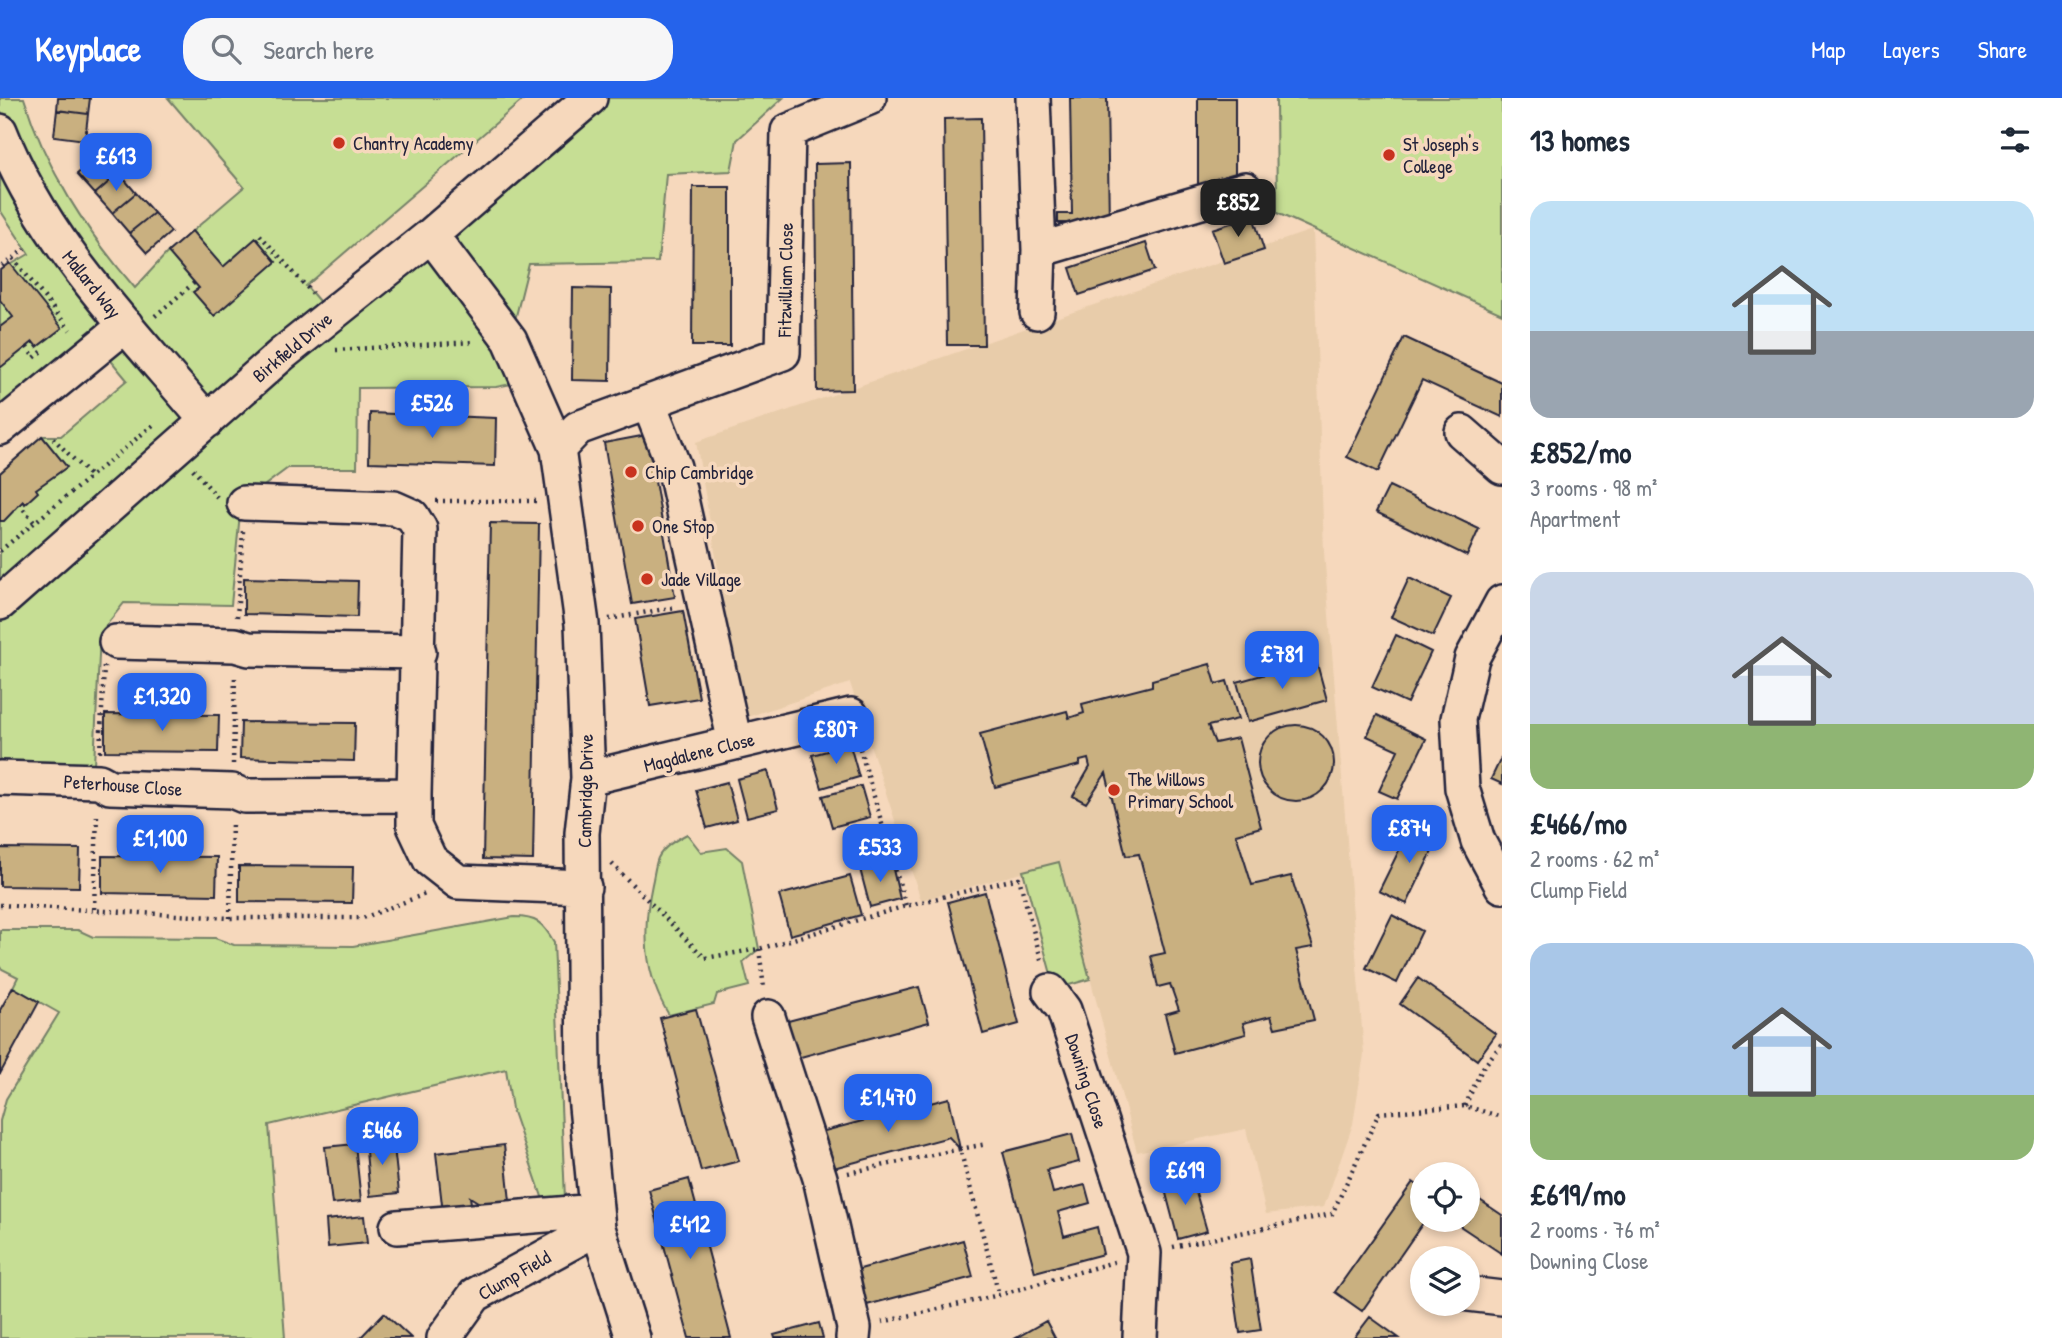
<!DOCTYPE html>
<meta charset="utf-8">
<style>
body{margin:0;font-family:"Patrick Hand",sans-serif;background:#f6f6f7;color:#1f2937;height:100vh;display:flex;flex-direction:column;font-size:26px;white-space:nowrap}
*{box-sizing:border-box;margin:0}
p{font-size:23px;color:#747a83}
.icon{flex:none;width:38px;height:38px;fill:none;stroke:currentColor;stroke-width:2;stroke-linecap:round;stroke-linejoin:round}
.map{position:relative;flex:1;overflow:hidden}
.drawer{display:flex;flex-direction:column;background:#fff;width:560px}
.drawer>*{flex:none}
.tools{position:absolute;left:1410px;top:1064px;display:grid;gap:14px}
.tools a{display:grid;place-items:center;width:70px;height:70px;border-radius:50%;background:#fff;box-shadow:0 4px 10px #0003;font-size:35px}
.price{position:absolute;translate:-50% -60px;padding:0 16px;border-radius:14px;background:#2563eb;color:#fff;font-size:23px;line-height:46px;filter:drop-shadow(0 2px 4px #0008)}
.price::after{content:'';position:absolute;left:50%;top:42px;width:21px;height:16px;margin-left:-10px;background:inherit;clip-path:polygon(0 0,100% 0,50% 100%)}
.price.on{background:#222;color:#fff}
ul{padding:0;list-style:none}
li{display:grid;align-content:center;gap:14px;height:371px;padding:0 28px}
li span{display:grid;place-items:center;height:217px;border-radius:21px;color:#555}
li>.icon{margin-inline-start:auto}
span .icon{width:126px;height:126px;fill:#fffc;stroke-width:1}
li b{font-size:30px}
h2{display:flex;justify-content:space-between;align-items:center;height:84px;padding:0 28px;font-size:30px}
header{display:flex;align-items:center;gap:42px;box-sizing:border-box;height:98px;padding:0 35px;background:#2563eb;color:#fff}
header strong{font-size:33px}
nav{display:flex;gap:38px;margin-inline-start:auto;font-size:24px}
.search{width:490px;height:63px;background:#f6f6f7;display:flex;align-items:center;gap:18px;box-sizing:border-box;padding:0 24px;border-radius:28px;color:#747a83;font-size:26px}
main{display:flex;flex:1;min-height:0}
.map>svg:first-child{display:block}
.built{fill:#e8ccaa}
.green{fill:#c6de94;stroke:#748068;stroke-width:2}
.building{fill:#c9b080;stroke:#22223b;stroke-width:2}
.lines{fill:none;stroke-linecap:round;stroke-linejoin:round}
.minor-casing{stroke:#22223b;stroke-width:38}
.path{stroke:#22223b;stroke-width:4.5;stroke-dasharray:2 5;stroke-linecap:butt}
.minor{stroke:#f6d8bc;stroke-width:33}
.poi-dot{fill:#c8321e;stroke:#f6d8bc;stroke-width:2.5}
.labels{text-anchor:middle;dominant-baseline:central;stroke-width:7;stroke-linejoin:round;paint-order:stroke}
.poi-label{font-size:19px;fill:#22223b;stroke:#f6d8bc;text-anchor:start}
.street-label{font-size:19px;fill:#22223b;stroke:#f6d8bc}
</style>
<header>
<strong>Keyplace</strong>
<div class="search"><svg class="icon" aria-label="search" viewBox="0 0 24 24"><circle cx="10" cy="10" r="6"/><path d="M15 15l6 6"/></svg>Search here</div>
<nav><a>Map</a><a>Layers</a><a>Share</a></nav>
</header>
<main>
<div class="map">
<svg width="1502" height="1240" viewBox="0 0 1502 1240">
<rect width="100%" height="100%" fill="#f6d8bc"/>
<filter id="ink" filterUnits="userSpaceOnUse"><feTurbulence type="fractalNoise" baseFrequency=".0143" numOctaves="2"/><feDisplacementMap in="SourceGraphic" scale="14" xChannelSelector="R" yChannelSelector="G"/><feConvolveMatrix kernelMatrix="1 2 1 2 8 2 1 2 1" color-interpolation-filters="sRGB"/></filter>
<g filter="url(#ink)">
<path class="built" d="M1276 0H1502V216L1313 132 1324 454 1364 956 1353 1026 1324 1109 1266 1116 1246 1031 1137 1054 1059 765 921 802 850 585 744 620 696 344 1312 132 1277 115Z"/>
<path class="green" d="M0 0H24C46 72 86 133 135 190L168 154 244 89 168 0H525L306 188 331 217 590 0H783L737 42 731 73 666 76 658 164 529 166 510 242 527 283 496 289 358 290 357 370H288L241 405 231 507 124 505 100 535 94 667 0 664V375L42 338H61L127 282 99 248 0 319V173L29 156 0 112Z
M1276 0H1502V216L1277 115Z
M687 736 701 754 727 750 742 763 759 851 743 864 749 888 717 896 714 906 669 917C644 876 642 833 652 786 654 778 655 767 658 760 664 748 676 742 687 736Z
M1059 764 1090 881 1055 891 1023 773Z
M514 819C537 819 543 825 554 844L566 1124 550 1122 512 1011 506 971 269 1027 285 1240H0V1023L6 1001 59 915 13 889 18 879 0 870V832H78L93 839 215 840 234 847 353 848Z"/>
<path class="building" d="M58 0H90L88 16 57 12Z
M1070 0H1107L1109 125H1058V116H1072Z
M1198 0H1235V91H1198Z
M57 12 88 16 85 42 54 38Z
M981 20 984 247H947L944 21Z
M102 55 119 75 95 96 77 76Z
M851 65 853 292 817 293 815 66Z
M119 75 136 95 112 115 95 96Z
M693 89H730V248H692Z
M136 95 154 115 129 135 112 115Z
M154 115 171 134 147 155 129 135Z
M1253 118 1264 152 1224 165 1212 131Z
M192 133 223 169 256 140 276 164 214 218 193 194 199 190 168 154Z
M1146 145 1155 172 1079 197 1070 170Z
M10 165 62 230 37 249 33 244 0 270V229L13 219 0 202V173Z
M573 190 611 191 610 283 572 282Z
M1404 239 1502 285V319L1422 282 1378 374 1347 359Z
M370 315 496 320 495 368 369 364Z
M647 337 675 499 632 506 604 345Z
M42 338 67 369 36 391 38 394 25 406 23 403 4 423H0V375Z
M1389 388 1479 431 1467 458 1376 414Z
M490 425 539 426 533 762 483 761Z
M244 480 358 483 357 519 244 516Z
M1409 480 1451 500 1433 538 1391 519Z
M683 513 699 600 650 608 635 521Z
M1396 537 1431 554 1407 605 1372 589Z
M1316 562 1327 602 1248 624 1237 584Z
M1210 566 1216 586 1227 583 1238 621 1208 628 1215 645 1238 640 1261 729 1236 736 1252 787 1291 778 1313 849 1296 852 1314 922 1275 930 1271 918 1243 925 1246 936 1175 955 1165 916 1179 912 1170 886 1158 889 1151 858 1165 855 1139 756 1126 758 1106 675 1086 705 1073 698 1090 669 1088 661 1080 663V667L995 689 980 636 1067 613 1069 620 1084 615 1082 606 1152 588V582Z
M105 616 219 617 218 654 105 653Z
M1377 617 1426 641 1397 701 1379 693 1398 652 1367 638Z
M241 624 355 625 354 663 240 660Z
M1258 665a38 38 0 1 1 76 0a38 38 0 1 1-76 0Z
M850 647 859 679 822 690 812 657Z
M1502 658V686L1491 681Z
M768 673 778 711 747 719 737 681Z
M727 684 737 722 707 730 696 692Z
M861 688 870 719 832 729 823 698Z
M1411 728 1438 741 1407 806 1379 793Z
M0 750 80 751 79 789 0 788Z
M102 758 217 759 216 797 102 795Z
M891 763 900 801 870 809 860 771Z
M239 768 353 769 352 805 239 804Z
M850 778 861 817 790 837 779 797Z
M985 794 1019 926 983 936 948 804Z
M1392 817 1422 833 1397 885 1366 870Z
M1418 880 1496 936 1477 962 1400 906Z
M13 889 39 904 0 976V912Z
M919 889 929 924 797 960 788 923Z
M696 911 739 1063 701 1073 660 920Z
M949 1000 960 1051 949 1039 826 1072 817 1035Z
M1072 1036 1079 1064 1047 1072 1053 1095 1085 1087 1090 1105 1058 1114 1064 1138 1097 1129 1103 1156 1035 1174 1003 1054Z
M393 1039 399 1095 370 1098 365 1042Z
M355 1046 361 1103 332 1106 325 1049Z
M504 1047 510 1103 481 1106 470 1099 472 1111 443 1115 436 1055Z
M1191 1077 1207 1133 1178 1141 1163 1084Z
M689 1081 731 1240H689L649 1092Z
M1413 1084 1423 1091 1425 1122 1362 1213 1335 1194Z
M1468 1094 1502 1117V1156L1451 1122H1468Z
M364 1118 367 1145 328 1149 326 1122Z
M963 1142 973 1179 863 1208 853 1173Z
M1250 1161 1261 1232 1240 1235 1230 1165Z
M384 1215 411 1240H360Z
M1370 1219 1399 1240H1354Z
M1046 1223 1055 1240H1016Z
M819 1225 823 1240H775L774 1237Z"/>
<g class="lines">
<defs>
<path id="minor" d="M1033 0 1039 152 1245 91
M0 33C44 146 130 231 207 323
M431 137 510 242 558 351 582 526 588 680 582 735 584 988 598 1130 633 1240
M1037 214 1039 152
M649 306 674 369 735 645
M0 330 126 227
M1462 334 1502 369
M558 351 578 330 783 255 788 33 869 0
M244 405 394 410 412 418 420 431 414 697
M1502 504 1472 560 1458 621 1462 690 1478 743 1502 788
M0 505 281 257 431 137 590 0
M116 544 235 547 249 551 419 554
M0 680 99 683 110 689 232 693 244 698 414 697V728L430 762 458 784 584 789
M588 680 851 617
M1050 893 1064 912 1144 1155 1140 1240
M768 919 820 1080 854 1230 853 1240
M397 1129 596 1113
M1468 1196 1502 1200
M444 1240 475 1197 598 1130"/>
</defs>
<use href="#minor" class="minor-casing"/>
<path class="path" d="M260 137 312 195
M13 160 25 151
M2 168 13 160 70 232
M155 218 194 185
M27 249 34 260 45 251
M336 252 474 244
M53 340 90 378
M193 371 217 399
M436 403H536
M19 406 34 424
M0 453 153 327
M237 519 243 433
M609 521 676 509
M858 644 906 808
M100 654 104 568
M233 666 235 577
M612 766 705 860 759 851 906 808 1019 780 1042 865
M0 807 230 820H363L428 795
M94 811 97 715
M230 820 232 724
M759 851 764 890
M1465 1008 1482 971 1502 945
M960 1051 987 1046
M848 1075 960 1051 999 1197
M1173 1149 1332 1116 1379 1015 1465 1008 1502 1019
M882 1224 999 1197 1114 1164"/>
<use href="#minor" class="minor"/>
</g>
</g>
<g class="poi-dot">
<circle cx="339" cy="45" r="7"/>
<circle cx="1389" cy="57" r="7"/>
<circle cx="631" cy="374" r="7"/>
<circle cx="638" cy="428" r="7"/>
<circle cx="647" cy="481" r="7"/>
<circle cx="1114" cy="692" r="7"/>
</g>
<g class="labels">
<g class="poi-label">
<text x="353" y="45">Chantry Academy</text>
<text x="1403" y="46">St Joseph's<tspan x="1403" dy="22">College</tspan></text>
<text x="645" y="374">Chip Cambridge</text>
<text x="652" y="428">One Stop</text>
<text x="661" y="481">Jade Village</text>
<text x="1128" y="681">The Willows<tspan x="1128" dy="22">Primary School</tspan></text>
</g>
<g class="street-label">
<text transform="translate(785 182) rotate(-89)">Fitzwilliam Close</text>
<text transform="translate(92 186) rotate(51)">Mallard Way</text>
<text transform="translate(292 249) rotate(-40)">Birkfield Drive</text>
<text transform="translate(699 654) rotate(-14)">Magdalene Close</text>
<text transform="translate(123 687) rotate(4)">Peterhouse Close</text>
<text transform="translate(585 693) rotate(-89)">Cambridge Drive</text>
<text transform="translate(1087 983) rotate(72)">Downing Close</text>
<text transform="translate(514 1177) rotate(-30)">Clump Field</text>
</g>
</g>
</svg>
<div class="tools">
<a><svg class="icon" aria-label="locate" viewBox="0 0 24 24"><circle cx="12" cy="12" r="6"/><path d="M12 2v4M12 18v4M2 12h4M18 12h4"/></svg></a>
<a><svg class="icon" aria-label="layers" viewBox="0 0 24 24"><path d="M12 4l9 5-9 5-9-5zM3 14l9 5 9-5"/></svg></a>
</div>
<b class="price" style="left:116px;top:95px">£613</b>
<b class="price on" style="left:1238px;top:141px">£852</b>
<b class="price" style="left:432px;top:342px">£526</b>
<b class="price" style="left:1282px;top:593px">£781</b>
<b class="price" style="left:162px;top:635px">£1,320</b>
<b class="price" style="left:836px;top:668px">£807</b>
<b class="price" style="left:1409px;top:767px">£874</b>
<b class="price" style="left:160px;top:777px">£1,100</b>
<b class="price" style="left:880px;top:786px">£533</b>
<b class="price" style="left:888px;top:1036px">£1,470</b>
<b class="price" style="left:382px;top:1069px">£466</b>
<b class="price" style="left:1185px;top:1109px">£619</b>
<b class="price" style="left:690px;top:1163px">£412</b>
</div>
<section class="drawer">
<h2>13 homes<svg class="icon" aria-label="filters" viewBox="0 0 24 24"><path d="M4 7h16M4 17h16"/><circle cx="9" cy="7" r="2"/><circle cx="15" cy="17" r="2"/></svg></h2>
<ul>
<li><span style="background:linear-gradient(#bfe0f5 60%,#9aa5b1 0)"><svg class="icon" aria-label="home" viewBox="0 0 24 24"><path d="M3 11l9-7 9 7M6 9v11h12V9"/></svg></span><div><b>£852/mo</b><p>3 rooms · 98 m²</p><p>Apartment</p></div></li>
<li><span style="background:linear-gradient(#c9d6e8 70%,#8fb573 0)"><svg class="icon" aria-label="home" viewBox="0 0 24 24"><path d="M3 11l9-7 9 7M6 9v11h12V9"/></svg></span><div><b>£466/mo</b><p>2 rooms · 62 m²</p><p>Clump Field</p></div></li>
<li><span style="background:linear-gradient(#a9c7e8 70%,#8fb573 0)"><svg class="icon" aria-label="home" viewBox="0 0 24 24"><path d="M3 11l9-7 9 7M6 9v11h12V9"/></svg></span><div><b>£619/mo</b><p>2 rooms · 76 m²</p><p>Downing Close</p></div></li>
</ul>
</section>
</main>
